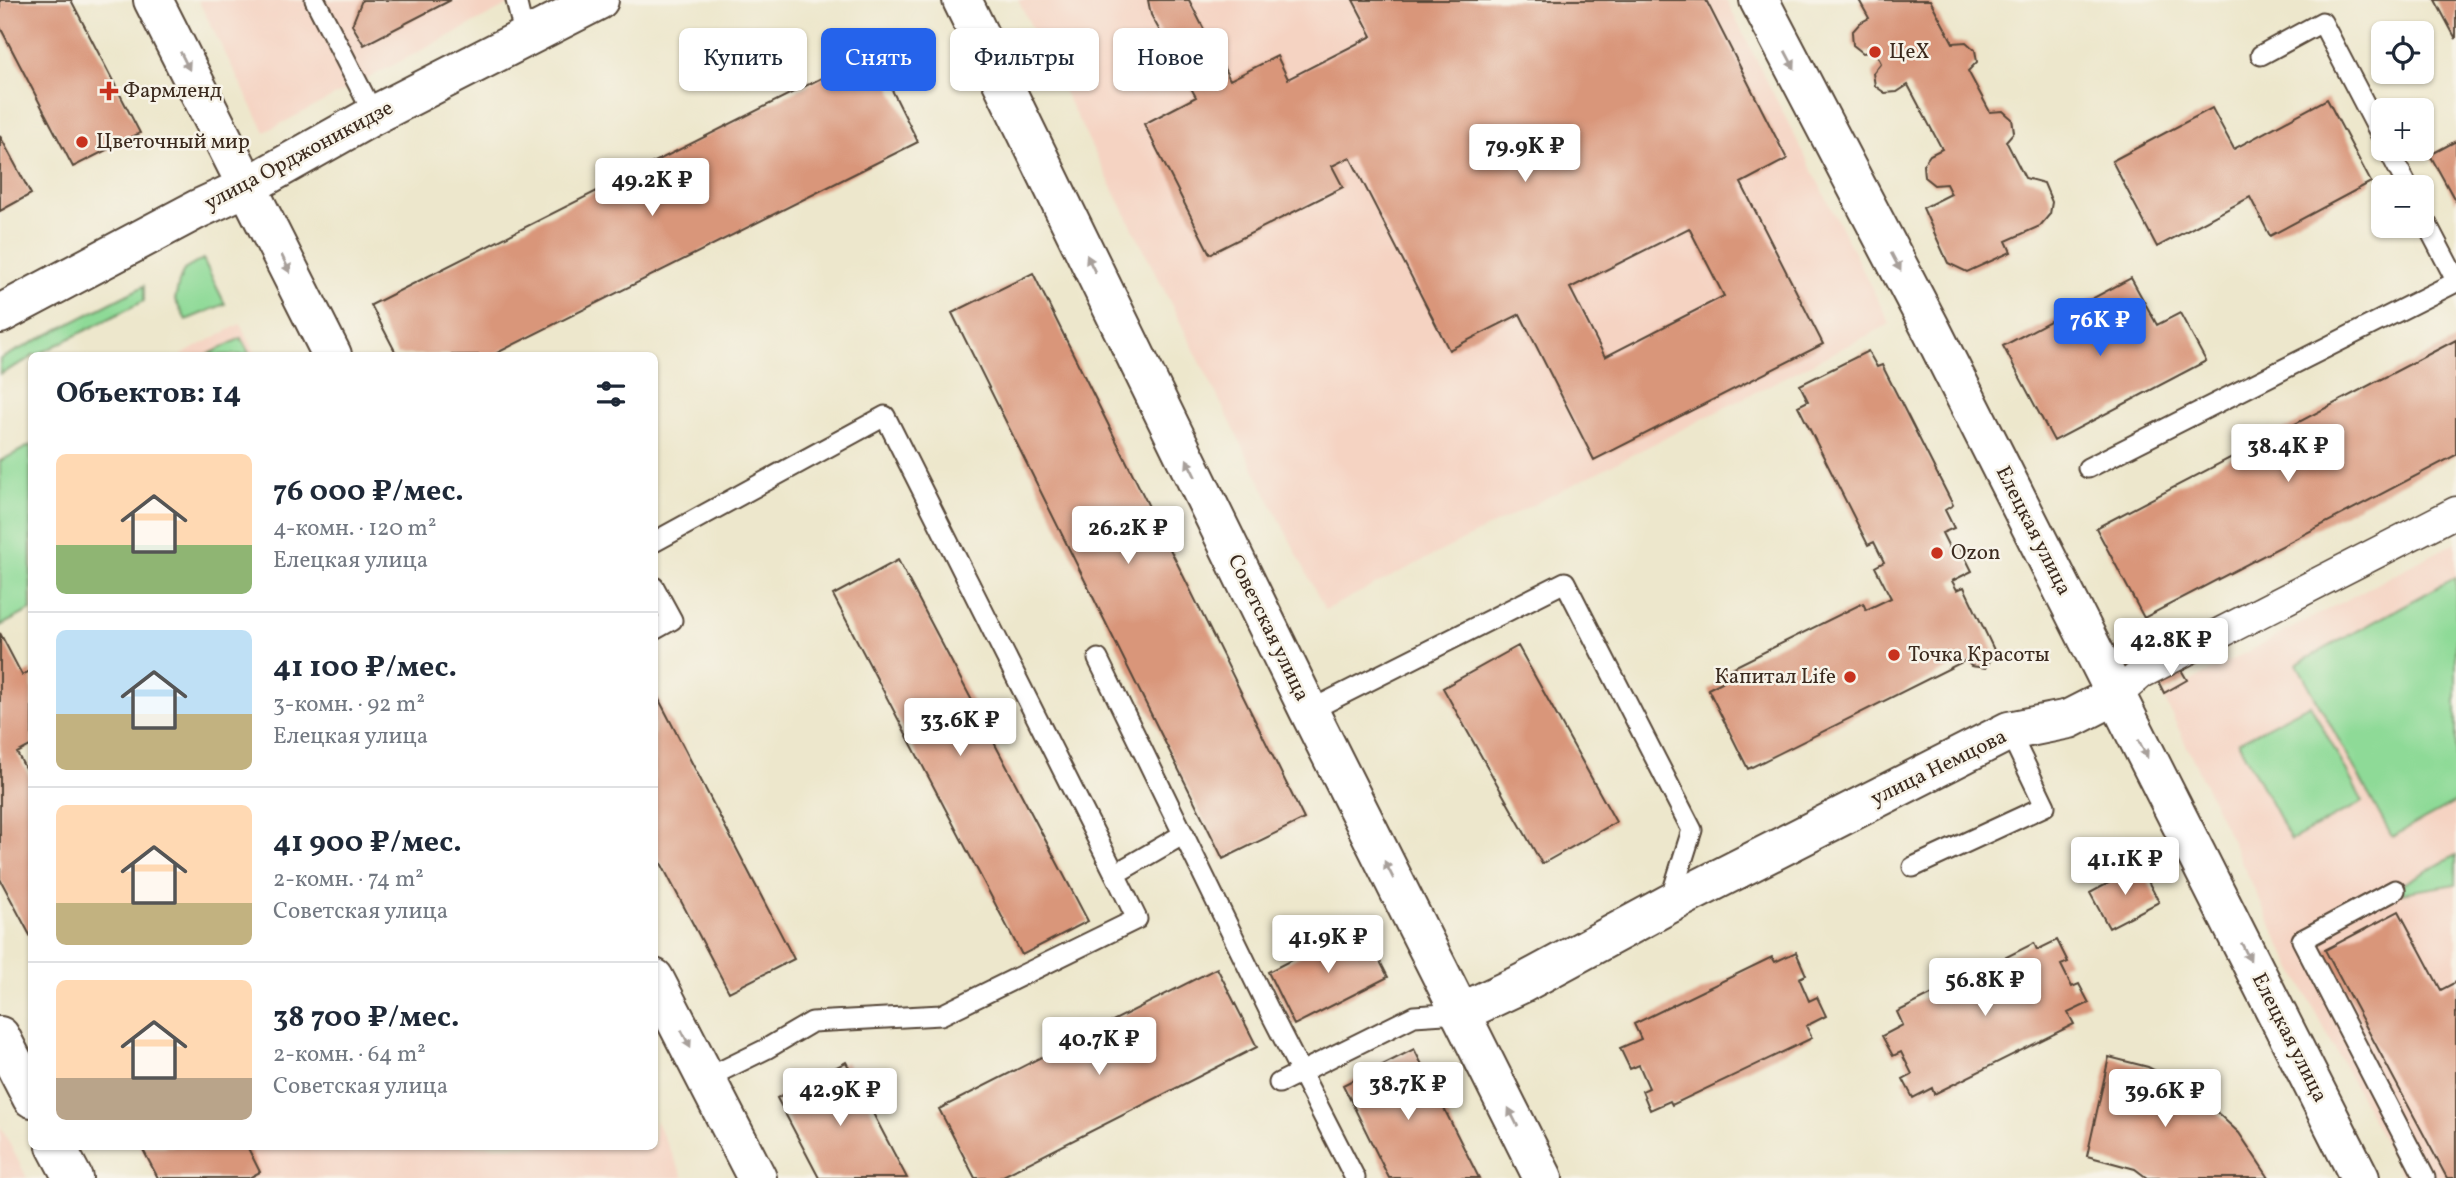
<!DOCTYPE html>
<html lang="ru">
<meta charset="utf-8">
<style>
body{margin:0;font-family:Vollkorn,serif;background:#f6f6f7;color:#1f2937;height:100vh;display:flex;flex-direction:column;font-size:26px;white-space:nowrap}
*{box-sizing:border-box;margin:0}
p{font-size:23px;color:#747a83}
.icon{flex:none;width:38px;height:38px;fill:none;stroke:currentColor;stroke-width:2;stroke-linecap:round;stroke-linejoin:round}
.map{position:relative;flex:1;overflow:hidden}
.panel{position:absolute;left:28px;top:352px;width:630px;height:798px;display:flex;flex-direction:column;background:#fff;border-radius:10px;box-shadow:0 2px 5px #0004}
.panel>*{flex:none}
.guide{position:absolute;left:679px;top:28px;width:665px;height:63px;display:flex;gap:14px}
.buttons{position:absolute;left:2371px;top:21px;display:grid;gap:14px}
.buttons a{display:grid;place-items:center;width:63px;height:63px;border-radius:10px;background:#fff;box-shadow:0 2px 5px #0004;font-size:35px}
.price{position:absolute;translate:-50% -60px;padding:0 16px;border-radius:7px;background:#fff;color:#222;font-size:23px;line-height:46px;filter:drop-shadow(0 2px 4px #0008)}
.price::after{content:'';position:absolute;left:50%;top:42px;width:21px;height:16px;margin-left:-10px;background:inherit;clip-path:polygon(0 0,100% 0,50% 100%)}
.price.on{background:#2563eb;color:#fff}
ul{padding:0;list-style:none}
li{display:flex;align-items:center;gap:21px;height:175px;padding:0 28px}
li+li{border-top:2px solid #e0e1e3}
li span{display:grid;place-items:center;flex:none;width:196px;height:140px;border-radius:10px;color:#555}
li>.icon{margin-inline-start:auto}
span .icon{width:84px;height:84px;fill:#fffc;stroke-width:1}
li b{font-size:30px}
h2{display:flex;justify-content:space-between;align-items:center;height:84px;padding:0 28px;font-size:30px}
.pill{padding:0 24px;border-radius:10px;background:#fff;box-shadow:0 2px 5px #0004;font-size:24px;line-height:63px}
.pill.on{background:#2563eb;color:#fff}
.map>svg:first-child{display:block}
.built{fill:#f5d3c2}
.green{fill:#8eda97;stroke:#64825a;stroke-width:2}
.building{fill:#d9967a;fill-rule:evenodd}
.lines{fill:none;stroke-linecap:round;stroke-linejoin:round}
.service-casing{stroke:#564638;stroke-width:23}
.pedestrian-casing{stroke:#564638;stroke-width:33}
.minor-casing{stroke:#564638;stroke-width:42}
.tertiary-casing{stroke:#564638;stroke-width:42}
.service{stroke:#fff;stroke-width:19}
.pedestrian{stroke:#fff;stroke-width:30}
.minor{stroke:#fff;stroke-width:38}
.tertiary{stroke:#fff;stroke-width:38}
.oneway{fill:#a79f9a}
.poi-dot{fill:#c8321e;stroke:#f7f3e8;stroke-width:2.5}
.labels{text-anchor:middle;dominant-baseline:central;stroke-width:5;stroke-linejoin:round;paint-order:stroke}
.poi-label{font-size:21px;fill:#3b2a1e;stroke:#f7f3e8;text-anchor:start}
.street-label{font-size:21px;fill:#3b2a1e;stroke:#f7f3e8}
</style>
<div class="map">
<svg width="2456" height="1178" viewBox="0 0 2456 1178">
<rect width="100%" height="100%" fill="#f7f3e8"/>
<filter id="ink" filterUnits="userSpaceOnUse"><feTurbulence type="fractalNoise" baseFrequency=".0143" numOctaves="2"/><feDisplacementMap in="SourceGraphic" scale="14" xChannelSelector="R" yChannelSelector="G"/><feConvolveMatrix kernelMatrix="1 2 1 2 8 2 1 2 1" color-interpolation-filters="sRGB"/></filter>
<filter id="wash" filterUnits="userSpaceOnUse"><feTurbulence type="fractalNoise" baseFrequency=".00686" numOctaves="4" result="noise"/><feDisplacementMap in="SourceGraphic" scale="28" xChannelSelector="R" yChannelSelector="G"/><feGaussianBlur stdDeviation="1.57" result="paint"/><feColorMatrix in="noise" values="0 0 0 0 0 0 0 0 0 0 0 0 0 0 0 0 0 1.4 0 .05"/><feComposite in="paint" operator="in"/></filter>
<g filter="url(#wash)">
<rect width="100%" height="100%" fill="#ede7cc"/>
<path class="built" d="M198 0H518L265 132Z
M1018 0H1726L1890 324 1325 610Z
M240 324 257 355H181Z
M2456 542V1178H2403L2283 950 2163 696Z
M655 1120 684 1178H156L139 1146H654Z
M0 1125 27 1178H0Z"/>
<path class="green" d="M203 259 225 304 186 320 175 300 179 282 184 270Z
M144 286V301L37 355H32L31 358 0 374V359Z
M241 338 250 355H207Z
M31 445V610L0 626V461Z
M2456 577V802L2392 837 2297 664Z
M2310 704 2363 802 2291 840 2238 742Z
M2456 855V884L2402 893 2399 886Z"/>
<g id="blocks">
<path class="building" d="M0 0H71L140 133 73 167 0 27Z
M362 0H451L364 45 352 25Z
M1148 0H1189L1230 80 1277 56 1288 79 1372 36 1353 0H1706L1787 159 1741 183 1823 344 1594 460 1520 314 1449 350 1350 157 1332 166 1343 187 1210 254 1144 124 1196 97 1151 15ZM1689 228 1724 296 1605 357 1570 288Z
M1859 0H1930L1953 43 1966 42 1975 50 1977 62 1968 71 1990 112 2003 111 2012 119 2014 132 2006 141 2025 178 2044 183 2052 202 2050 214 2040 226 2006 241 2011 252 1967 272 1948 263 1923 208 1951 194 1946 184 1934 185 1924 177 1923 165 1930 155 1942 149 1908 85 1897 92 1885 93 1875 86 1873 73 1881 63 1875 51 1863 53 1853 45 1852 32 1860 23 1869 18Z
M2435 0H2456V39Z
M873 52 918 142 493 355H397L371 305Z
M2327 99 2371 182 2270 236 2250 197 2157 247 2112 161 2212 108 2234 149Z
M0 136 31 194 0 211Z
M2456 141V202L2430 155Z
M1033 273 1304 819 1223 859 952 313Z
M2131 278 2157 325 2180 313 2206 361 2054 441 2003 346Z
M2456 340V455L2144 618 2096 528Z
M1868 351 1877 367 1882 365 1953 505 1945 510 1954 528 1942 533 1950 549 1959 545 1972 571 1952 581 1957 590 1964 587 1995 652 1986 668 1971 666 1966 660 1748 769 1708 689 1724 681 1720 674 1863 603 1866 610 1891 598 1875 567 1884 562 1874 542 1868 545 1798 406 1808 401 1800 385Z
M898 560 1088 921 1022 955 833 595Z
M0 633 22 675 32 670V745L17 753 32 781V939L0 879Z
M1518 646 1616 822 1542 864 1443 688Z
M2177 663 2187 680 2164 693 2155 675Z
M654 690 794 959 729 992 654 850Z
M2140 866 2159 902 2109 928 2090 893Z
M2399 911 2441 990 2456 982V1178H2447L2325 950Z
M1361 924 1388 977 1294 1025 1268 972Z
M2057 940 2068 962 2061 965 2072 987 2079 984 2089 1003 2068 1013 2074 1024 1934 1094 1932 1088 1913 1098 1903 1079 1912 1074 1901 1052 1893 1056 1882 1036 1903 1025 1897 1012 2034 943 2037 950Z
M1796 952 1806 975 1799 978 1809 1001 1817 997 1826 1016 1806 1026 1812 1038 1672 1105 1670 1101 1650 1110 1642 1091 1649 1088 1639 1065 1630 1069 1620 1048 1641 1039 1634 1024 1772 957 1775 962Z
M1217 968 1257 1047 999 1178H975L939 1109Z
M1414 1049 1479 1178H1389L1343 1085Z
M2109 1057 2148 1067 2194 1091 2239 1133 2269 1178H2147L2135 1169 2087 1156Z
M846 1062 907 1178H819L777 1098Z
M141 1146H247L260 1172 249 1178H158Z"/>
</g>
</g>
<g filter="url(#ink)">
<use href="#blocks" fill-opacity="0" stroke="#564638" stroke-width="2"/>
<g class="lines">
<defs>
<path id="service" d="M315 0 374 115
M516 0 525 38
M2261 55 2322 22 2384 141
M2388 149 2408 187
M2422 215 2456 280
M2088 468 2456 282
M654 542 885 416 1115 874
M654 587 672 620 654 630
M1098 659 1270 1012 1355 1178
M1309 711 1565 582 1692 830 1669 903
M1913 867 2045 806 2009 731
M2395 890 2302 940 2425 1178
M707 1078 766 1049 812 1022 941 1015 1137 919 1115 874 1184 834
M1279 1083 1414 1016 1460 1013"/>
<path id="pedestrian" d="M2116 695 2142 673 2456 512"/>
<path id="minor" d="M153 0 332 355
M1759 0 1931 329 2360 1178
M654 978 757 1178
M1460 1013 1523 983 1669 904 2009 731 2069 719 2116 695
M0 1036 32 1098
M56 1146 73 1178"/>
<path id="tertiary" d="M962 0 1309 711 1543 1178
M0 314 198 209 248 186 374 115 599 0"/>
</defs>
<use href="#service" class="service-casing"/>
<use href="#pedestrian" class="pedestrian-casing"/>
<use href="#minor" class="minor-casing"/>
<use href="#tertiary" class="tertiary-casing"/>
<use href="#service" class="service"/>
<use href="#pedestrian" class="pedestrian"/>
<use href="#minor" class="minor"/>
<use href="#tertiary" class="tertiary"/>
</g>
<defs><path id="oneway-solid" d="M-6-.8H1V-3.2L6.5 0L1 3.2V.8H-6Z" transform="scale(1.75)"/></defs>
<g class="oneway">
<use href="#oneway-solid" transform="translate(1790 60) rotate(62)"/>
<use href="#oneway-solid" transform="translate(185 61) rotate(63)"/>
<use href="#oneway-solid" transform="translate(1896 262) rotate(62)"/>
<use href="#oneway-solid" transform="translate(286 264) rotate(64)"/>
<use href="#oneway-solid" transform="translate(1091 264) rotate(-116)"/>
<use href="#oneway-solid" transform="translate(1191 468) rotate(-116)"/>
<use href="#oneway-solid" transform="translate(2143 749) rotate(63)"/>
<use href="#oneway-solid" transform="translate(1389 870) rotate(-117)"/>
<use href="#oneway-solid" transform="translate(2246 952) rotate(63)"/>
<use href="#oneway-solid" transform="translate(686 1039) rotate(63)"/>
<use href="#oneway-solid" transform="translate(1513 1117) rotate(-117)"/>
</g>
</g>
<g class="poi-dot">
<circle cx="1875" cy="52" r="7"/>
<path d="M105.5 80.5h7v7h7v7h-7v7h-7v-7h-7v-7h7z"/>
<circle cx="82" cy="142" r="7"/>
<circle cx="1937" cy="553" r="7"/>
<circle cx="1894" cy="655" r="7"/>
<circle cx="1850" cy="677" r="7"/>
</g>
<g class="labels">
<g class="poi-label">
<text x="1889" y="52">ЦеХ</text>
<text x="123" y="91">Фармленд</text>
<text x="96" y="142">Цветочный мир</text>
<text x="1951" y="553">Ozon</text>
<text x="1908" y="655">Точка Красоты</text>
<text x="1836" y="677" text-anchor="end">Капитал Life</text>
</g>
<g class="street-label">
<text transform="translate(299 156) rotate(-28)">улица Орджоникидзе</text>
<text transform="translate(2033 531) rotate(63)">Елецкая улица</text>
<text transform="translate(1268 628) rotate(64)">Советская улица</text>
<text transform="translate(1939 768) rotate(-26)">улица Немцова</text>
<text transform="translate(2289 1038) rotate(63)">Елецкая улица</text>
</g>
</g>
</svg>
<div class="buttons">
<a><svg class="icon" aria-label="locate" viewBox="0 0 24 24"><circle cx="12" cy="12" r="6"/><path d="M12 2v4M12 18v4M2 12h4M18 12h4"/></svg></a>
<a>+</a>
<a>−</a>
</div>
<b class="price" style="left:1525px;top:184px">79.9K ₽</b>
<b class="price" style="left:652px;top:218px">49.2K ₽</b>
<b class="price on" style="left:2100px;top:358px">76K ₽</b>
<b class="price" style="left:2288px;top:484px">38.4K ₽</b>
<b class="price" style="left:1128px;top:566px">26.2K ₽</b>
<b class="price" style="left:2171px;top:678px">42.8K ₽</b>
<b class="price" style="left:960px;top:758px">33.6K ₽</b>
<b class="price" style="left:2125px;top:897px">41.1K ₽</b>
<b class="price" style="left:1328px;top:975px">41.9K ₽</b>
<b class="price" style="left:1985px;top:1018px">56.8K ₽</b>
<b class="price" style="left:1099px;top:1077px">40.7K ₽</b>
<b class="price" style="left:1408px;top:1122px">38.7K ₽</b>
<b class="price" style="left:840px;top:1128px">42.9K ₽</b>
<b class="price" style="left:2165px;top:1129px">39.6K ₽</b>
<div class="guide">
<a class="pill">Купить</a>
<a class="pill on">Снять</a>
<a class="pill">Фильтры</a>
<a class="pill">Новое</a>
</div>
<section class="panel">
<h2>Объектов: 14<svg class="icon" aria-label="filters" viewBox="0 0 24 24"><path d="M4 7h16M4 17h16"/><circle cx="9" cy="7" r="2"/><circle cx="15" cy="17" r="2"/></svg></h2>
<ul>
<li><span style="background:linear-gradient(#ffd9b3 65%,#8fb573 0)"><svg class="icon" aria-label="home" viewBox="0 0 24 24"><path d="M3 11l9-7 9 7M6 9v11h12V9"/></svg></span><div><b>76 000 ₽/мес.</b><p>4-комн. · 120 m²</p><p>Елецкая улица</p></div></li>
<li><span style="background:linear-gradient(#bfe0f5 60%,#c2b280 0)"><svg class="icon" aria-label="home" viewBox="0 0 24 24"><path d="M3 11l9-7 9 7M6 9v11h12V9"/></svg></span><div><b>41 100 ₽/мес.</b><p>3-комн. · 92 m²</p><p>Елецкая улица</p></div></li>
<li><span style="background:linear-gradient(#ffd9b3 70%,#c2b280 0)"><svg class="icon" aria-label="home" viewBox="0 0 24 24"><path d="M3 11l9-7 9 7M6 9v11h12V9"/></svg></span><div><b>41 900 ₽/мес.</b><p>2-комн. · 74 m²</p><p>Советская улица</p></div></li>
<li><span style="background:linear-gradient(#ffd9b3 70%,#b9a48a 0)"><svg class="icon" aria-label="home" viewBox="0 0 24 24"><path d="M3 11l9-7 9 7M6 9v11h12V9"/></svg></span><div><b>38 700 ₽/мес.</b><p>2-комн. · 64 m²</p><p>Советская улица</p></div></li>
</ul>
</section>
</div>
